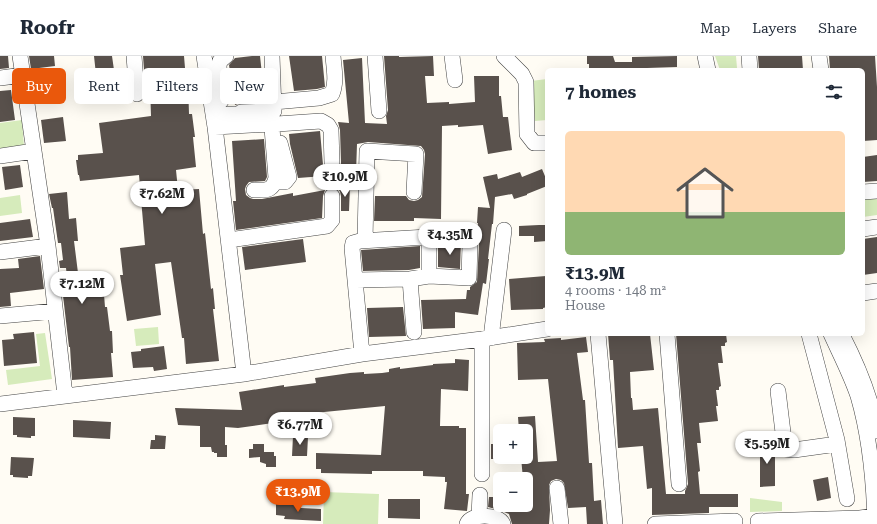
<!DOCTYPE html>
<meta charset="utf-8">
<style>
body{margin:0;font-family:"Roboto Serif",serif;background:#f2f2f3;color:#1f2937;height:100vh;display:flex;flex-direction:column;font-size:15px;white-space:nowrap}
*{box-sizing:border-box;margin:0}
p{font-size:13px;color:#747a83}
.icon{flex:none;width:22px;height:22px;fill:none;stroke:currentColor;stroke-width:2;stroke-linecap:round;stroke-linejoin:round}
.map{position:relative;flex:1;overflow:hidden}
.panel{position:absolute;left:545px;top:12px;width:320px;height:268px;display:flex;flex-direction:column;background:#fff;border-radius:6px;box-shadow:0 4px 16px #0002}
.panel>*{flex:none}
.hud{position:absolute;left:12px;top:12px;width:380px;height:36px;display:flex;gap:8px}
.buttons{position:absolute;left:493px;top:368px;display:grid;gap:8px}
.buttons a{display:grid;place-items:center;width:40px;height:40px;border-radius:6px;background:#fff;box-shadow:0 4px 16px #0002;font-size:20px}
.price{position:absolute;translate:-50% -34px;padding:0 9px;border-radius:14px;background:#fff;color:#222;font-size:13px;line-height:26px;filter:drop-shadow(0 1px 2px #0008)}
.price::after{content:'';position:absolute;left:50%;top:24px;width:12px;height:9px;margin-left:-6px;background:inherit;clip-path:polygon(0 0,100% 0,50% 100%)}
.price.active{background:#ea580c;color:#fff}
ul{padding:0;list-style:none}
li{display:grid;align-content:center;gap:8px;height:212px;padding:0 20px}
li span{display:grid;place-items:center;height:124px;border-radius:6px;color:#555}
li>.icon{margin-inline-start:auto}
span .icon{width:72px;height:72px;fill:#fffc;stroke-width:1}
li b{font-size:17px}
h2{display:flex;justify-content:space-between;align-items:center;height:48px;padding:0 20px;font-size:17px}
.pill{padding:0 14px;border-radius:6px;background:#fff;box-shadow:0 4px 16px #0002;font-size:14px;line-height:36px}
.pill.active{background:#ea580c;color:#fff}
header{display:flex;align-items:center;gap:24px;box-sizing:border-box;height:56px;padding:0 20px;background:#fff;border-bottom:1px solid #e0e1e3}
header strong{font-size:19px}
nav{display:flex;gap:22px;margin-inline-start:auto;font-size:14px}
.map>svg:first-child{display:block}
.green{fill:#d6ebbb}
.building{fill:#59514c}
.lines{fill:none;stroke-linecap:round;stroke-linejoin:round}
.minor-casing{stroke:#434343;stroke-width:16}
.minor{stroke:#fff;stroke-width:15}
</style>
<header>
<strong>Roofr</strong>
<nav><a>Map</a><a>Layers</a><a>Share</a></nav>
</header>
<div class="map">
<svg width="877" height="468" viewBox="0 0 877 468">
<rect width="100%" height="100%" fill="#fffcf4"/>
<path class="green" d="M715 0H736L737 12 734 14H720Z
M547 23V64L535 65 531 25Z
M22 64 24 91 0 93V67Z
M20 139 22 157 0 160V142Z
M877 139V159L863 161V141Z
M158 271 159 288 136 290 134 273Z
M45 277 52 323 8 329 6 314 40 310 36 278Z
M324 436 379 438 378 468H323Z
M750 442 782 446V455L750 456Z"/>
<path class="building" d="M0 0H8L9 12 0 13Z
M29 0H54L55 10 31 13Z
M94 0H112L117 35 98 37Z
M143 0H184L185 12 144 14Z
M252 0H260L265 46 241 47 235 49 229 9 235 2Z
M289 0H322L325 31 317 33 294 35Z
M384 0H399V1L433 0 434 20H425L427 47 449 46V48L475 46 474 20H499V40H501L503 61H508L512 94 488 98 483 69 458 71V69L442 70 441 163 414 162V165H374L375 140H406L409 144 414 145 418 144 422 141 425 98 424 94 421 90 368 86 357 88 356 117 335 119V115L340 112 341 107 340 74 338 66 349 67 343 4 362 2 365 67 387 68 386 60 388 54Z
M587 0H613L615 6H632V1L677 0V11L647 12V14H589V8H587Z
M758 0H802L803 14H759Z
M829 0H875L877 31V84L863 85V14H830Z
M188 27 189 58H192L195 81H193L196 111 176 114 178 134 199 133 203 178 205 177 211 233 213 232 215 253H213L219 305 186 308 184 282H182L171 206 155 208 161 259 127 265 120 219H123L120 192 145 189 139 119 80 125 79 119H78L76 104H78V99L103 97 99 67 151 60 150 29Z
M11 34 15 64 0 66V35Z
M63 61 66 85 44 87 41 64Z
M320 75 324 120 298 122 290 88 289 78Z
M264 83 267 121 265 125 249 126 246 130 245 133 246 139 250 142 253 143H262L293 137V140L325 134 323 140 322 162 236 174 233 145H236L232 85Z
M877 99V125L863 126V101Z
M20 109 23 131 5 134 2 111Z
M542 113 547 125V130L527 138V139L514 143 512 138 495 141 493 168H492L488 203H489L486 228 483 227 478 259 455 256V272L423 273 421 244 466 243 467 234H470V231L477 226 479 188 476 182 478 167H477L478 151 490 152 483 121 497 118 498 123 520 116 522 121Z
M350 129 349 155H341V140L340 135 336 132Z
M67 136 69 163 76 162 78 185H74L79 225 94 224V227L103 226 105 251H107L110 275H112L113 297H111L113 321 72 324 70 291H69L62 231 68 230 66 212H60L59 205 63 204 61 187H58L53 152H52L49 138Z
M30 163 33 181 0 185V167Z
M539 169H547V185L534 186V180H519V170Z
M877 181V217L863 219V183Z
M303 183 306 206 245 214 242 191Z
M450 186H461L460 213 438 211V189H445Z
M420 190V212L409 214 363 215 361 194Z
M40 200 44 233 10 237 11 250 0 251V213L19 212 18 203Z
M546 220 547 251 543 252V253L511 254 509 223Z
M403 251 406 280 369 281 367 252Z
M34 276 37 307 4 310 2 284 14 283 13 278Z
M608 278H650L654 314 630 316 631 342H632L633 354 658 352 666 438H685V435L688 428 676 278H726L727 286 725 287V290H721L723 307H718L721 330 719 331V334H716L718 350H716L718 365 699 367 701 387H697L700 415 698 416 700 438H738V451H709V457L652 459V432L647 433 643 390 618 392 613 304H610Z
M586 281 588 296 577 297 583 344H585L589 407H592L594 445 601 444 603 468H587L586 451 568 452 564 427 561 424 556 423 551 425 549 429 550 454 549 468H512L509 458 499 454 488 451 489 441H500V449H526V441H531V423H523L521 401H526V375H519L518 361 535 360 538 406 557 405 548 323 518 324 517 287 545 286 544 283 561 282V284Z
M164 290 167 313 154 315 153 311 133 312 131 296 141 295V293Z
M455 303 469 304 468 335 441 333 440 370H459V372H466V438H469L467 455 444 453 447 426H445V421L423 420V415H372V418L321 417V413H316V397L381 399 385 350 314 357 315 370 301 372 300 363 238 372 225 371V389H227V401H217V397H214V396H212L211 391H200V370L178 369 175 352 242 354 239 336 284 329V331L316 327 315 322 350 317 364 316V318L382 317 389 316V313L400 311V313L433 309V308L455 307Z
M13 361 35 362V380H31V382L17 381V379H13Z
M73 364 111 366 110 383 73 381Z
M155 379 166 380 165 393H150L151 384H155Z
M293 380 308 381 307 400H292Z
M760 387H775V430L760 431Z
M253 388H264V396H274V400H276V411H266V408L260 406V401L249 402V393H253Z
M491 388H500V403H491Z
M11 401 34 402 32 420H28V422L13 421V419H10Z
M828 421 831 442 817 445 813 424Z
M388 443H420V463L388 462Z
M276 447 301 449V452L321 453V465L284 463 285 460 276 459Z"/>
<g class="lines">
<defs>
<path id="minor" d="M20 0 48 190 65 339
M134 0 137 38
M204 0 215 71 244 318
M272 0 274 55
M375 0 379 55
M452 0 455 24
M504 0 522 18 526 26 527 78 534 87H547
M705 0 708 14
M749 0 750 14
M819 0 821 14
M0 22 23 19
M221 45 219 10 220 5 226 0
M274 46 319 42 332 38C337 26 334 13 333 0
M241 56 270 55
M213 59 235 58
M277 68 321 65 328 69 331 74 332 107
M215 71 270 68
M0 100 34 95
M275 126H285L289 121 280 87
M254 134C266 134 272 136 276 122L272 72
M863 136 877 135
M863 173 877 171
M229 184 327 170 332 164V140
M365 184 367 95 416 98 414 136
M429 186V220
M0 196 48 190
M410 223 414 276
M356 224 410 223 429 220 469 222 470 188
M863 237 877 235
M0 260 55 255
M598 278 615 468
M667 278 679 428
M809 278 837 384 847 443
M831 278C840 298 851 319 858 340 870 381 874 425 875 468
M842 279C858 310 871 341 877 375
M491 282 504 174
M482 283V418
M362 298 352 192 353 187 360 185 444 180
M778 335 785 393 794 394 837 388
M0 348 244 318 362 298 482 283 547 273
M557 432 561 468
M479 460 480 439
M758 465 860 462 875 460 877 457
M467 468C471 457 499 458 503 468
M655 468 735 465"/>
</defs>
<use href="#minor" class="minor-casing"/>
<use href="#minor" class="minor"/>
</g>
</svg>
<div class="buttons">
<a>+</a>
<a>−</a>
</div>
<b class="price" style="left:345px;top:142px">₹10.9M</b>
<b class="price" style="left:162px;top:159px">₹7.62M</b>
<b class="price" style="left:450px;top:200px">₹4.35M</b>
<b class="price" style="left:82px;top:249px">₹7.12M</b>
<b class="price" style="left:300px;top:390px">₹6.77M</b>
<b class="price" style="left:767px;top:409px">₹5.59M</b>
<b class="price active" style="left:298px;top:457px">₹13.9M</b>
<div class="hud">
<a class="pill active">Buy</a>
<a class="pill">Rent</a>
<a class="pill">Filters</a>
<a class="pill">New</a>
</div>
<section class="panel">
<h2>7 homes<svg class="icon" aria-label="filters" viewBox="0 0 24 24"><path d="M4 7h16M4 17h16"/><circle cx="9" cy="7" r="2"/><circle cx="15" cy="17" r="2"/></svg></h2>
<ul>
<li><span style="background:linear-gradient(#ffd9b3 65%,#8fb573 0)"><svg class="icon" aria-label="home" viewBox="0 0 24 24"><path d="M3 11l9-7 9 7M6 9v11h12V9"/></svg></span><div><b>₹13.9M</b><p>4 rooms · 148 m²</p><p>House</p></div></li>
</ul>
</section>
</div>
